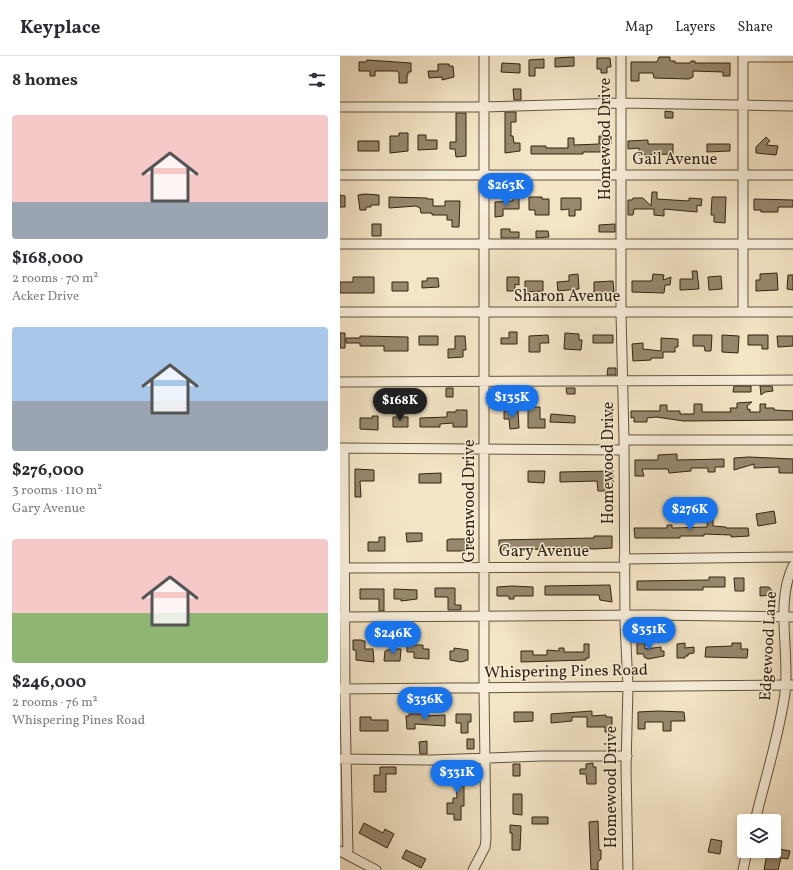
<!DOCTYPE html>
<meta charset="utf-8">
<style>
body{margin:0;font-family:Vollkorn,serif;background:#f7f7f7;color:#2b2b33;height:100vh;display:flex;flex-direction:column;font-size:15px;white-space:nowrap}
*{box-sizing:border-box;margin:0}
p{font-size:13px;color:#7c7c81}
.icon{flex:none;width:22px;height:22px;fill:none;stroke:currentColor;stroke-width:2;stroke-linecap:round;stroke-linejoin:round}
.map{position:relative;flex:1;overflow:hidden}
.details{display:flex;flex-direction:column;background:#fff;width:340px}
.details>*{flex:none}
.buttons{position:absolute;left:397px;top:758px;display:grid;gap:8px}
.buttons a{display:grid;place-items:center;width:44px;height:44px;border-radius:4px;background:#fff;box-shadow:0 2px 6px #0003;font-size:20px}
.price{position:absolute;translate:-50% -34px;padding:0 9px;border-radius:14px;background:#1a73e8;color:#fff;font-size:13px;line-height:26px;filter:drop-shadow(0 1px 2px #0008)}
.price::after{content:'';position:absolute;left:50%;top:24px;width:12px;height:9px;margin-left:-6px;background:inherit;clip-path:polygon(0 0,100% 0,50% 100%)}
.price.selected{background:#222;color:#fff}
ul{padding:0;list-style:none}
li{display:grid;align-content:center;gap:8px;height:212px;padding:0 12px}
li span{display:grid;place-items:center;height:124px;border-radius:4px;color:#555}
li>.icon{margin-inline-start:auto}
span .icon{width:72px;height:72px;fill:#fffc;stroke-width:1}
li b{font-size:17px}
h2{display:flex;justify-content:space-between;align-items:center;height:48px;padding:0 12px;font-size:17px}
header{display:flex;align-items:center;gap:24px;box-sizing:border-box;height:56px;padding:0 20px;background:#fff;border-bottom:1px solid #e1e1e2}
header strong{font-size:19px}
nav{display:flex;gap:22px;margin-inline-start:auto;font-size:14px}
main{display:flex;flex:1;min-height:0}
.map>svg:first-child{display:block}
.building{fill:#97886e;stroke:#32230f}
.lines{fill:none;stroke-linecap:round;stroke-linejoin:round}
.minor-casing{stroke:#62543d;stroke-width:11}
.minor{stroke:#f8eeda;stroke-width:9}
.labels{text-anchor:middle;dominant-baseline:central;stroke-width:3;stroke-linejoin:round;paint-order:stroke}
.street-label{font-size:16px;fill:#32230f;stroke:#f8eeda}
</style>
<header>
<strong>Keyplace</strong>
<nav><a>Map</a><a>Layers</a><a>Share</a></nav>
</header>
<main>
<section class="details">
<h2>8 homes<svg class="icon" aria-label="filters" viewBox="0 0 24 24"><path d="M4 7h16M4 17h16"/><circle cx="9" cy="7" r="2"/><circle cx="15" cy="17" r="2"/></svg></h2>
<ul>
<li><span style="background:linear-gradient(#f6c9c9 70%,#9aa5b1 0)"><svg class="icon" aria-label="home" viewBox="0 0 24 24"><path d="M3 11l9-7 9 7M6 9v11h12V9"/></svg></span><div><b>$168,000</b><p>2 rooms · 70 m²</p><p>Acker Drive</p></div></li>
<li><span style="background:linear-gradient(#a9c7e8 60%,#9aa5b1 0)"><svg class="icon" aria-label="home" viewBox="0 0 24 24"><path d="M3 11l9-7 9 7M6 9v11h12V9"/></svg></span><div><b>$276,000</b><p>3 rooms · 110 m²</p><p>Gary Avenue</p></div></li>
<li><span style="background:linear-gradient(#f6c9c9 60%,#8fb573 0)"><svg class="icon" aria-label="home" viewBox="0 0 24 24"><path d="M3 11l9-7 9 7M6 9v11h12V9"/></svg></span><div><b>$246,000</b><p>2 rooms · 76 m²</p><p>Whispering Pines Road</p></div></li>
</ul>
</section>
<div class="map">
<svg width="453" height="814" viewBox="0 0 453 814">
<rect width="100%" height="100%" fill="#f4e5c6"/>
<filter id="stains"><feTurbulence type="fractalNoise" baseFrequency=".005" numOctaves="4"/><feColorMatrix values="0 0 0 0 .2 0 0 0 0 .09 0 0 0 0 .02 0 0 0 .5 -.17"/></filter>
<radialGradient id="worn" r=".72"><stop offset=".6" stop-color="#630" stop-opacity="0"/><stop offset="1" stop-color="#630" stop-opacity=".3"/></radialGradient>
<path class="building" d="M234 1V10L215 11V2Z
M319 1H330V5H335V7H350L351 5H355V7H390V20H383V16L353 15V21L349 23 314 22 313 17H299V25H291V6H317Z
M257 2H270L271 11H267V17H261V13H257Z
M204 3V12H195V20H189V4Z
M27 4 71 7V16H68V19H67V27H59V17L57 15H35V20H30V15H19V6H26Z
M162 7 180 8V17L161 16Z
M98 8H109V10H113L114 21 102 24V21L89 22 88 15H98Z
M173 33H181V44H174Z
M325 55 333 56V62H325Z
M165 56H176V66H171V80H173L174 87H180V95L165 97Z
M116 57H126V100L116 101 115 93H110V86H116Z
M59 77H68V95L50 97V80H59Z
M78 79H86V84H97V93L78 94Z
M259 80H271V88H268V96H243V98H191V90H206V92H228V82H234V89L259 88Z
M426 81 430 85 426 89 438 90 436 99 416 97V91Z
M308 84V88H333V98L299 99V92L288 93V85Z
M18 85H39V95H18Z
M367 88H390V95L367 96Z
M312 136H317V143L349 145V142L362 143 361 150 357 149V156L324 153V160L314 159V153H294L293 159H288V144H292L293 142H303L311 150Z
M25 138 39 139V149H31V151H26V154H20L18 139Z
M0 139 5 140V151H0Z
M49 141 87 142V143H93V150H105V145H120L119 171H112V164H107V159H92V157H81L80 152 76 150 49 152Z
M189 141H202V143H209V159H195V154H189Z
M372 141H386L385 167 374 166V159H371Z
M173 142H179V153H163V160L155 161V146L173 145Z
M221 142H241V154H235V160H229V153L221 154Z
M414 143 453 144V151H438V156H421V154H414Z
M32 168H41V180H32Z
M275 168V176H259V169Z
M161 173H170V176H179V182H161Z
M196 175H208L209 181 196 182Z
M352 215H357L359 233 340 234V223H353Z
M437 217 438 234 416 235V224H420V218Z
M238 218 239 233 218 235 217 226 229 225V219Z
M313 218 324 219 323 224 331 221 330 229H325L324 237 292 236V225H312Z
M448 219H453V234L447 233Z
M381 220 382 233 369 234 368 221Z
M13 221H34V237H0V226H13Z
M167 221H179V229L175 228V235H167Z
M87 222H98L99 231 82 232V225H87Z
M185 225H203V235L185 236Z
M273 225 274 236 254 237V226Z
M52 226H68V235H52Z
M169 276H177V288H161V282H169Z
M0 277H5V292H0Z
M225 277 239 278V284H242L241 294 224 293Z
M208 279 209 287H200V296H189V280Z
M253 279H273V287H253Z
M353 279H372L371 295H365L364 290H353Z
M382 279 399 280 398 297 382 296Z
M408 279H428V293H422V289H408Z
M20 280 68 281V295H44V290H20V287H6V282H20Z
M79 280H98V289H79Z
M115 280H125L126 294H123V301L108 302V293H115Z
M437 280H453V290L438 291Z
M321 282 338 283V291H335V296H323V302H311V304L293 305 292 288 303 287V293L321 295Z
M268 312H276V319H267Z
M411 330V336H393L394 330Z
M420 330H432L433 335 425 336 421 339Z
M175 331H180V342H175Z
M106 332H113V341H106Z
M226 332H235V338H227Z
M412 346 407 350 408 354 410 353V356H420V348H426L425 352H434V354L453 355V364L344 365 316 361 307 362V366H294V361L291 362V355H320V349H327V355H340V358H354V348H362V356H391L390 352H397V347Z
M265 349H273L272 366H265Z
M188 351H200V363H205V372H188Z
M116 354H127V371H113V367L100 368V371H80V362L107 361V356H116Z
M164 355H178L179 372 170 373 169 363H164Z
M211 358 235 360V367L210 366Z
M32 360H38V374L20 373V362H33Z
M53 361H68V371H53Z
M337 398V404L384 403V411H375V416H368V412H351V415L329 417 328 413H302L304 420H295V404H318V399Z
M409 401 453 403V417H439V411L414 412V408L394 414V402Z
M15 413 34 414V425H20L21 441H15Z
M188 415H205L204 427 188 426Z
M273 415V435H258L257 425 220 426V416Z
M101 417V427H79V418Z
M368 455H373V470L386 471V472H408L409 480 391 481V479L364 478V480H340V482H295L294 472H327V469H332V472L367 471Z
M434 455 436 467 418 470 416 458Z
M66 477H82V485L67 486Z
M254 480H272V492L254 493 215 491V493L159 494V484L254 482Z
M39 481H45V495H28V486H39Z
M110 483H131V490H125V495H107V484Z
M369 521H385V531H363V534H297V525L369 524Z
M394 522H404V535H395Z
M270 529 272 546 260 544 259 539H205V530Z
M172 530 193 531V540H174V543H169V540H157V531Z
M420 531H429L433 536 431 539 420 540Z
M95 532H115V549H121V554H108V541H95Z
M20 533H44V555H39V543H20Z
M54 533 77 534V543L61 545V543H54Z
M54 567H60V577H52Z
M13 584H22V585H25V593H33L34 606 16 604V594H13Z
M297 586H305V593L321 591V595H324V600L308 603 304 601V598H297Z
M345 587V592L354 591V597L348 598V600H345V602H337V588Z
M392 587H401V593H408L407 602 365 601 366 591 392 590Z
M244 588H249V602H246V604L181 606V595H193V599H207V594L219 595V592H224V596H244Z
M67 589H83V593H89V603L74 602V596H67Z
M114 592 128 594V604L121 606 110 604V595H114Z
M51 593H61L60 605H44L45 595Z
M252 655V660L266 659V661H272V676H265V671H247V661H232V665L211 667V658Z
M318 655 344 656 345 665H331V675H323V666H305V673H298V656Z
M174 656H193V665L174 666Z
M69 658H83V660L105 659V670L75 668V673H67L66 660H69Z
M116 658H131V666H128V677H121V667H116Z
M20 661H31V664H48V675H20Z
M127 683H134V693H127Z
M87 685V698H80L79 686Z
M253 707V711H256V728H247L246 718H240V713H246V708Z
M173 708H180V720H173Z
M40 711H56V718H46V736H34V719H40Z
M115 711H124V750H121V764H114V758H107V747H113V742H117L116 728H107V722L115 721Z
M173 738H182V759L173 758Z
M192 761H208V768H192Z
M258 765 259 794H261V803L258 806V814H251L249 766Z
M24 767 43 777 45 773 54 778 47 792 19 777Z
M170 769 181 770 180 794H172V777H170Z
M371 783 382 785 380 798 368 796Z
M434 792 450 795 448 803 441 802 438 814H424L427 798 433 800Z
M66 794 86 803 81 812 62 802Z"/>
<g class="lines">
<defs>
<path id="minor" d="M281 0V257L284 384 285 568 288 630 286 712 288 814
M403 0V256
M403 1H453
M0 51H144L281 47 453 50
M0 119H453
M0 188H453
M0 256H453
M0 326 453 324
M284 384H453
M0 392 284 394
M4 392 5 648 8 798
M284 503 453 501
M4 512 285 511
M0 561 309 559 453 561
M0 633 453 629
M0 703 91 704 202 700H287
M415 765C425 723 439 680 445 637 450 598 435 546 453 510
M0 795 36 814
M133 814 145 791 146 783 144 633V0
M403 814 407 795"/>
</defs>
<use href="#minor" class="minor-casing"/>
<use href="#minor" class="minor"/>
</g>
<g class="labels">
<g class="street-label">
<text transform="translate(266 83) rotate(-90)">Homewood Drive</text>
<text x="335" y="104">Gail Avenue</text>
<text x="227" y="241">Sharon Avenue</text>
<text transform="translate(269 407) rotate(-90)">Homewood Drive</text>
<text transform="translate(130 445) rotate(-90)">Greenwood Drive</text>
<text x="204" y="496">Gary Avenue</text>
<text transform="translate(429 590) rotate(-87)">Edgewood Lane</text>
<text transform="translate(226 616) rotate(-1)">Whispering Pines Road</text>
<text transform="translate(272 731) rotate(-90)">Homewood Drive</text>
</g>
</g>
<rect width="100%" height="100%" filter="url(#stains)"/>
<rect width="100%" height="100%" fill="url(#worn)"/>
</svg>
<div class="buttons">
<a><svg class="icon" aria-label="layers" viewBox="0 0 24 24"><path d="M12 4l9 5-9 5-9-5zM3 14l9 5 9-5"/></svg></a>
</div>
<b class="price" style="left:166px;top:151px">$263K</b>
<b class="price" style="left:172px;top:363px">$135K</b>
<b class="price selected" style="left:60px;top:366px">$168K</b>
<b class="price" style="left:350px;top:475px">$276K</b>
<b class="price" style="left:309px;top:595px">$351K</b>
<b class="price" style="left:53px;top:599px">$246K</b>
<b class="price" style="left:85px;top:665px">$336K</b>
<b class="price" style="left:117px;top:738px">$331K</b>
</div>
</main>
